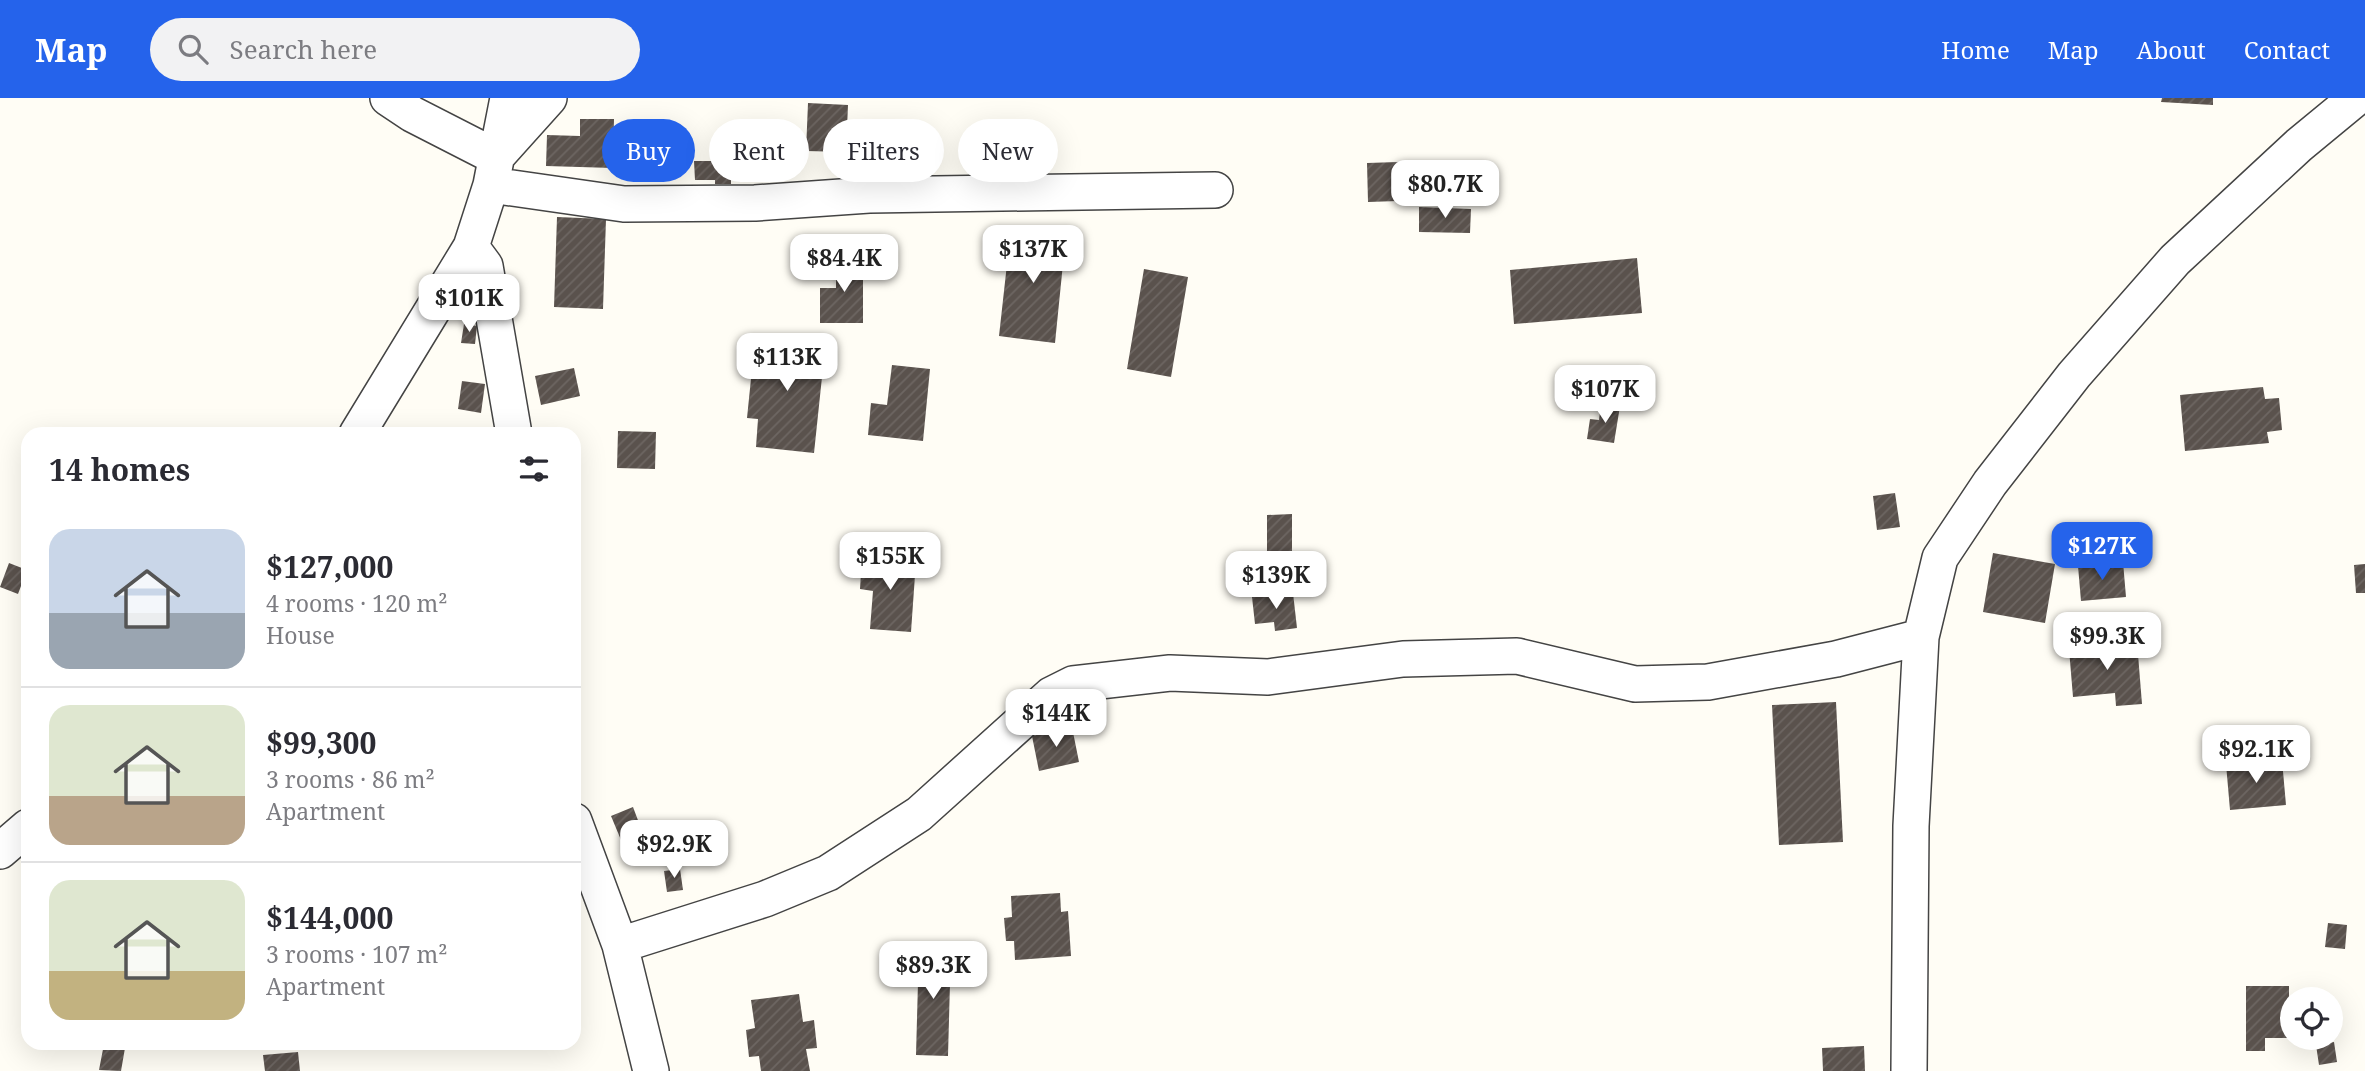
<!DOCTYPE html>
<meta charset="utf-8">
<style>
body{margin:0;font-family:"Noto Serif",serif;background:#f2f2f3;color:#2b2b33;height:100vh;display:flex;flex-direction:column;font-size:26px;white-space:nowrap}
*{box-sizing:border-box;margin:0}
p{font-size:23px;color:#7c7c81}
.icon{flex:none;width:38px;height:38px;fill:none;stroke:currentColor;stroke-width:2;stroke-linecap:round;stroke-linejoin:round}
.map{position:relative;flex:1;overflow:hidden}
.sheet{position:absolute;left:21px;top:329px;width:560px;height:623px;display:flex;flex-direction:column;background:#fff;border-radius:21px;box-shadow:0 7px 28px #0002}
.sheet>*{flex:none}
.hud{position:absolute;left:602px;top:21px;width:665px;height:63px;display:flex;gap:14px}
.tools{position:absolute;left:2280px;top:889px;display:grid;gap:14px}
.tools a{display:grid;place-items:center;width:63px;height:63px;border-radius:50%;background:#fff;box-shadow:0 7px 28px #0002;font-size:35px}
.price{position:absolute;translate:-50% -60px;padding:0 16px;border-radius:14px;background:#fff;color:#222;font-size:23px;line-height:46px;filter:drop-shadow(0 2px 4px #0008)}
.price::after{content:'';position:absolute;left:50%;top:42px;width:21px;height:16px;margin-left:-10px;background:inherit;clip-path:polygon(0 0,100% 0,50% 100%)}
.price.active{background:#2563eb;color:#fff}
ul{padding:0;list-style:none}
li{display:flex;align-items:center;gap:21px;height:175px;padding:0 28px}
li+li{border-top:2px solid #e1e1e2}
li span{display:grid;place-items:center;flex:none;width:196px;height:140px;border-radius:21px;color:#555}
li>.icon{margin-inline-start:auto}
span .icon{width:84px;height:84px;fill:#fffc;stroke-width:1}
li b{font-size:30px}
h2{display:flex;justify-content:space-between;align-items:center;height:84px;padding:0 28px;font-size:30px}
.pill{padding:0 24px;border-radius:32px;background:#fff;box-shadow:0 7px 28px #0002;font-size:24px;line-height:63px}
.pill.active{background:#2563eb;color:#fff}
header{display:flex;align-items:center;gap:42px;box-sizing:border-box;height:98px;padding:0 35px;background:#2563eb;color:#fff}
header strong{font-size:33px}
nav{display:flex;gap:38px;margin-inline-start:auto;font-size:24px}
.search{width:490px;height:63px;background:#f2f2f3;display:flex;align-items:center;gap:18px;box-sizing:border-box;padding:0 24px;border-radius:38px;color:#7c7c81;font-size:26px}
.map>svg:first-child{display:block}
.building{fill:url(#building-hatch)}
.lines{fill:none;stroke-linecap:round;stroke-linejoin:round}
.minor-casing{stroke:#444;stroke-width:38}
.minor{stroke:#fff;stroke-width:35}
</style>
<header>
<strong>Map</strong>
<div class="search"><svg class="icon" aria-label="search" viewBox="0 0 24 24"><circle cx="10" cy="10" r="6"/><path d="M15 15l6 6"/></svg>Search here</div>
<nav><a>Home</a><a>Map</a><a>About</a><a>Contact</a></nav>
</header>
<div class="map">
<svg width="2365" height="973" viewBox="0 0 2365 973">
<defs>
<pattern id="building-hatch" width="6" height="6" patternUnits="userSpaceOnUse" patternTransform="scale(1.75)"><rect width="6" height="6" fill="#5a524d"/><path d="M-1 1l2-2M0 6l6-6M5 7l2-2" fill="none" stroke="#6d6662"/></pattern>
</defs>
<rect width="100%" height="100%" fill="#fffdf5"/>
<path class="building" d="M2162 0H2213V7L2161 4Z
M808 5 848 7 846 54 806 53Z
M580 21H614L613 70 546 68 547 37 580 38Z
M740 28 773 29V45L785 46V74H739Z
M694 63H731V86H715V82H695Z
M1398 64V103L1368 104 1367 65Z
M1419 109 1471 111 1470 135 1419 134Z
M557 119 606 121 603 211 554 209Z
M1011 130 1066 136 1055 245 999 238Z
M836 159H863V225H820V190H836Z
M1637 160 1642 215 1514 226 1510 172Z
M1144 171 1188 179 1171 279 1127 271Z
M464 226 477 228 475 246 461 245Z
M767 235 826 241 814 355 756 349 758 321 747 320 753 261 764 262Z
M892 267 930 271 923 343 868 337 871 305 887 307Z
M574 270 580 298 541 307 535 278Z
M462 283 485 286 481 315 458 311Z
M2263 289 2265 301 2279 300 2282 332 2267 334 2269 345 2185 353 2180 297Z
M1601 306 1620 308 1614 345 1587 341 1590 321 1599 322Z
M618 333 656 334 655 371 617 370Z
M1895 395 1900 429 1877 432 1873 398Z
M1292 416V474H1267V417Z
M1993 455 2055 466 2045 525 1983 514Z
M862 459 916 463 911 534 870 531 873 493 860 491Z
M2123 464 2126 499 2081 503 2078 468Z
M9 465 27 472 18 496 0 489Z
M2365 466V495H2356L2354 467Z
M1293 495 1297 530 1275 533 1274 524 1255 526 1252 499Z
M2137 544 2142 606 2116 608 2115 595 2073 599 2069 551Z
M1836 604 1843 744 1779 747 1772 607Z
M1072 629 1079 664 1039 673 1032 638Z
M2282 662 2286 707 2230 712 2226 666Z
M633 709 642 733 621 742 611 718Z
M680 771 683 792 667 794 664 773Z
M1060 795 1061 814 1068 813 1071 858 1015 862 1014 843H1006L1004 820 1012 819 1011 798Z
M2328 825 2347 827 2345 851 2325 849Z
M919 848 951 849 948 958 916 957Z
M2246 888H2289V940H2265V953H2246Z
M799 896 803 924 814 922 817 950 806 951 810 973H761L759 958 749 959 746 932 755 930 751 902Z
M2334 944 2337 964 2319 967 2316 947Z
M104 946 125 950 121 973 99 972Z
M1864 948 1865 973H1823L1822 950Z
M298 954 300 973H265L263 957Z"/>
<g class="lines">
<defs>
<path id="minor" d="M388 0 412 16 496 59 549 0
M491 87 624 106 755 105 869 97 1215 92
M471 149 485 168 514 336
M357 336 471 149 491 87 508 0
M574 723 620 847 651 973
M0 753 28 729
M620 847 765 801 828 775 919 716 1051 597 1073 586 1170 575 1268 579 1403 561 1517 558 1635 586 1708 584 1836 561 1921 539
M1909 973 1911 728 1921 539 1940 460 1990 385 2074 277 2175 162 2299 47 2356 0"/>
</defs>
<use href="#minor" class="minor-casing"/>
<use href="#minor" class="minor"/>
</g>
</svg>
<div class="tools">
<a><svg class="icon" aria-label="locate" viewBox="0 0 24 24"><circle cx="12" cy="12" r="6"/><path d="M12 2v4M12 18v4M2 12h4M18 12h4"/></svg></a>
</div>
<b class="price" style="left:1445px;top:122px">$80.7K</b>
<b class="price" style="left:1033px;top:187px">$137K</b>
<b class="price" style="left:844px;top:196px">$84.4K</b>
<b class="price" style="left:469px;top:236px">$101K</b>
<b class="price" style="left:787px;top:295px">$113K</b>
<b class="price" style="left:1605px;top:327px">$107K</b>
<b class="price active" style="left:2102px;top:484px">$127K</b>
<b class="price" style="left:890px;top:494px">$155K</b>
<b class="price" style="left:1276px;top:513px">$139K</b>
<b class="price" style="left:2107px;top:574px">$99.3K</b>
<b class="price" style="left:1056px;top:651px">$144K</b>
<b class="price" style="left:2256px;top:687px">$92.1K</b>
<b class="price" style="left:674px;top:782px">$92.9K</b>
<b class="price" style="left:933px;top:903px">$89.3K</b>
<div class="hud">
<a class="pill active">Buy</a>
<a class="pill">Rent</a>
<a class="pill">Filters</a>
<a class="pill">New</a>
</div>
<section class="sheet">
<h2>14 homes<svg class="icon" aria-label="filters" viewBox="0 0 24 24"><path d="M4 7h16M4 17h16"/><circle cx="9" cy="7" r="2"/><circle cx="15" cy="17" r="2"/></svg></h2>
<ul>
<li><span style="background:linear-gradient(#c9d6e8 60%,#9aa5b1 0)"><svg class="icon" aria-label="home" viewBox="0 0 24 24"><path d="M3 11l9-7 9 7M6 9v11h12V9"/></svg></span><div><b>$127,000</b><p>4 rooms · 120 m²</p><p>House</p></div></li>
<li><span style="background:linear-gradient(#dfe7d0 65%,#b9a48a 0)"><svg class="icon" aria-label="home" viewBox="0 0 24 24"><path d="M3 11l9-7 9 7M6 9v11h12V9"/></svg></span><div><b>$99,300</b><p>3 rooms · 86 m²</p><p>Apartment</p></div></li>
<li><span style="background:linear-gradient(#dfe7d0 65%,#c2b280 0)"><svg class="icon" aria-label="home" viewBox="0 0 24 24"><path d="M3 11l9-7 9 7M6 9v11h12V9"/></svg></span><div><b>$144,000</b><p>3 rooms · 107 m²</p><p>Apartment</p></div></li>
</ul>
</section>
</div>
